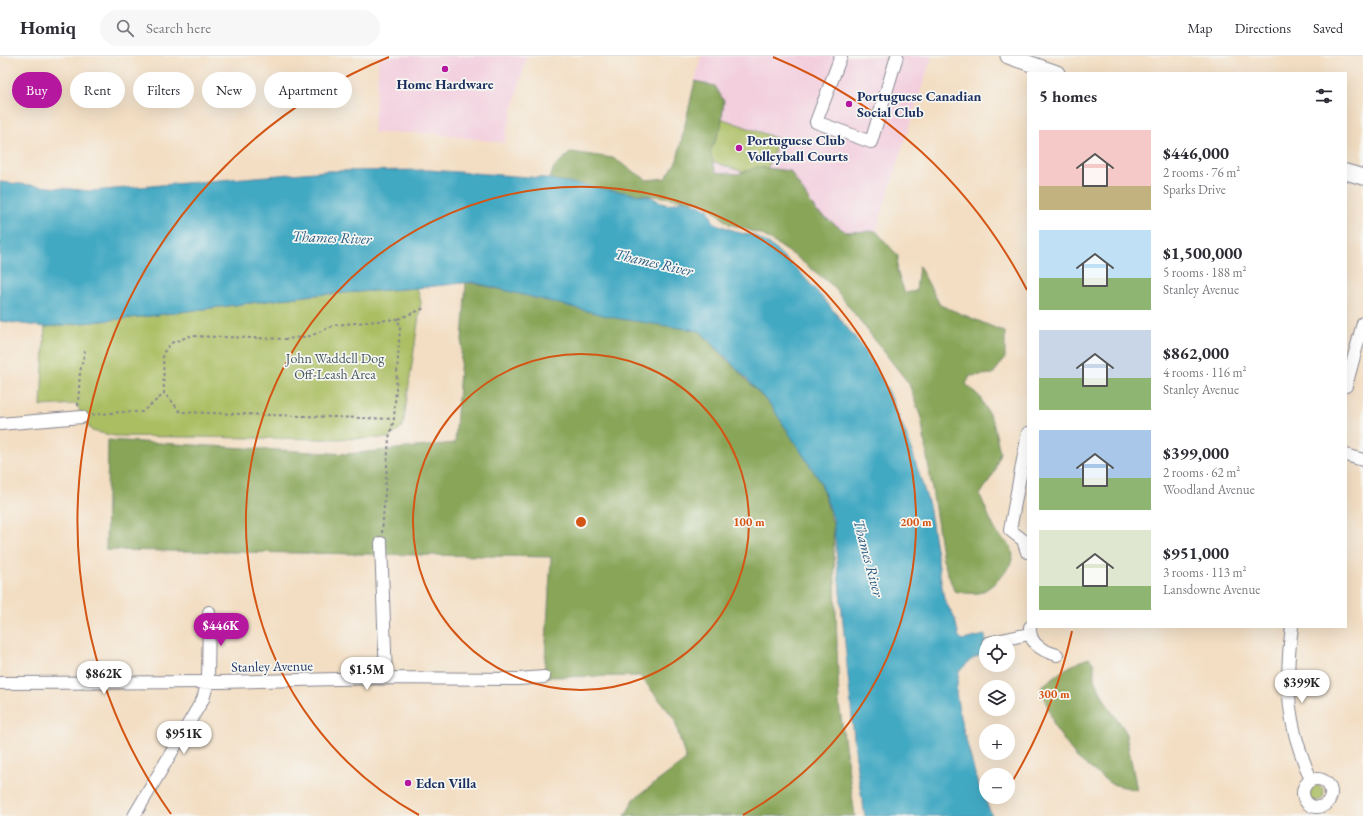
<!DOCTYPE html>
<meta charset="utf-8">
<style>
body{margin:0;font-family:"EB Garamond",serif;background:#f7f7f7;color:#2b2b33;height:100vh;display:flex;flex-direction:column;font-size:15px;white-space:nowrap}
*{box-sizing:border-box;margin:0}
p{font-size:13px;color:#7c7c81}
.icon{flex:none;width:22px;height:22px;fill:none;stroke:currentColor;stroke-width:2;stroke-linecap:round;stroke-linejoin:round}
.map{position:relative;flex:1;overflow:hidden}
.details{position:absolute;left:1027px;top:16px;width:320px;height:556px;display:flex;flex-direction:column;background:#fff;border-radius:0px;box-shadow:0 4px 16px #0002}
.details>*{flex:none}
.banner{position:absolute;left:12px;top:16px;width:380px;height:36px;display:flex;gap:8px}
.tools{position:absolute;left:979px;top:580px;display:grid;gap:8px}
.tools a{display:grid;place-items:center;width:36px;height:36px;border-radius:50%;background:#fff;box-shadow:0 4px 16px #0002;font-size:20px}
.price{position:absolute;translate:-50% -34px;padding:0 9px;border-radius:14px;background:#fff;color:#222;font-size:13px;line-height:26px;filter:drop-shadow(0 1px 2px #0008)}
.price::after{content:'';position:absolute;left:50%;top:24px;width:12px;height:9px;margin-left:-6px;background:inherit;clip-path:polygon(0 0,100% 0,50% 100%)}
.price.on{background:#b5179e;color:#fff}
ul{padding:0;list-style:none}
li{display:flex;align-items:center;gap:12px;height:100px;padding:0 12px}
li span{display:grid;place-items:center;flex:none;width:112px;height:80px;border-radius:0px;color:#555}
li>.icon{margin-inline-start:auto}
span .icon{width:48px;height:48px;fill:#fffc;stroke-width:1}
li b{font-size:17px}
h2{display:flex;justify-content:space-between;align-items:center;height:48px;padding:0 12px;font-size:17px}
.tag{padding:0 14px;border-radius:18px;background:#fff;box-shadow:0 4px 16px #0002;font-size:14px;line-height:36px}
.tag.on{background:#b5179e;color:#fff}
header{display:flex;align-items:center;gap:24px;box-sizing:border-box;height:56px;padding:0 20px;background:#fff;border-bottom:1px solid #e1e1e2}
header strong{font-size:19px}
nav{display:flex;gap:22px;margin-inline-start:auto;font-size:14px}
.search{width:280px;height:36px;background:#f7f7f7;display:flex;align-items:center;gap:10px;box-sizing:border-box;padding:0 14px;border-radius:22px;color:#7c7c81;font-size:15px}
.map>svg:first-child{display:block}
.built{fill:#f3cfde}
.green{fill:#abbe62;stroke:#637660}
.forest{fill:#88a558;stroke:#526a5b}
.water{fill:#43a9c3;stroke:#2f6c90}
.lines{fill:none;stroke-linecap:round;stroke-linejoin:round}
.minor-casing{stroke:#878690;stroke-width:14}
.major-casing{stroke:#878690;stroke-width:17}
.path{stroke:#878690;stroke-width:2;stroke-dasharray:3 3;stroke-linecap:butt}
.minor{stroke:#fff;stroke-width:12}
.major{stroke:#fff;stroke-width:15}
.ring{fill:none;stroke:#d45514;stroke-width:2}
.poi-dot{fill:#b5179e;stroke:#f6f6f2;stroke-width:1.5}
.labels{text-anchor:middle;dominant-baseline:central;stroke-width:3.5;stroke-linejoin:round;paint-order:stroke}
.poi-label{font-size:14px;font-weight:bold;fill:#1b2f5e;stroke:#f6f6f2;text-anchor:start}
.park-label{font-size:14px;fill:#465a5f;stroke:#f6f6f2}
.street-label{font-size:14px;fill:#1b2f5e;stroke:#f6f6f2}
.water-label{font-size:15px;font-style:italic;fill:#295a81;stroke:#f6f6f2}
.centre{fill:#d45514;stroke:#f6f6f2;stroke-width:2}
.ring-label{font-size:12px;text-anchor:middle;font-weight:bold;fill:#d45514;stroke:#f6f6f2;stroke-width:3.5;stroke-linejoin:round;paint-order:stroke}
</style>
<header>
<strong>Homiq</strong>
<div class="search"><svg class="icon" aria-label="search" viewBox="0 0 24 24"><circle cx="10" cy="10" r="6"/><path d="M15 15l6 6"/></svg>Search here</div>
<nav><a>Map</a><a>Directions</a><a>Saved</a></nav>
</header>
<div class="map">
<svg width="1363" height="760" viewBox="0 0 1363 760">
<rect width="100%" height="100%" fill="#f6f6f2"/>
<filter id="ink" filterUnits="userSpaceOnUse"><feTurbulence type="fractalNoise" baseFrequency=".025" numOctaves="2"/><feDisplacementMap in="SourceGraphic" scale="8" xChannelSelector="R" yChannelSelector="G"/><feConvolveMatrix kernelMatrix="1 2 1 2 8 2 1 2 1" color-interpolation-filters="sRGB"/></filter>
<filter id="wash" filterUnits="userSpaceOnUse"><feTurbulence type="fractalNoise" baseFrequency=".012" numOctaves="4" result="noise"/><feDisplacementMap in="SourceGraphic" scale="16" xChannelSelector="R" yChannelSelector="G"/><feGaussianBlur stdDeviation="0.9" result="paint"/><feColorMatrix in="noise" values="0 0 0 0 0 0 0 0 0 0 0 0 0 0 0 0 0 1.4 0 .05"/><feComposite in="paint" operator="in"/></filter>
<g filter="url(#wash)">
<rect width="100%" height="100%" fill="#f3dec3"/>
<path class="built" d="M373 0H527L504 87 430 77H373L379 2Z
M701 0H932L876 175 846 177 816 155 790 115 758 111 738 118 716 116 710 97 715 30 695 25Z"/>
<path class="green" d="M715 60 779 83 763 123 700 101Z
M417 232 421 246 403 370 389 382 326 383 115 380 92 375 82 361 77 348 41 350 45 271 149 260 313 239Z
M1308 737a8 8 0 1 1 16 0a8 8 0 1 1-16 0Z"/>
<path class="forest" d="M695 25 715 30 724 45 721 71 710 97 716 116 738 118 758 111 790 115 816 155 846 176 876 175 898 200 897 215 905 237 916 235 919 210 940 249 1005 276V302L993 318 970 320 966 328 980 341 993 366 1000 396 994 417 980 439C985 450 992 470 998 478 1002 483 1010 488 1012 494 1018 509 991 533 979 537 971 538 962 537 954 535L943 504 921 362 909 328 833 230 795 200 761 178 729 168 705 147 665 141 560 131 550 123 554 111 571 96 613 102 647 124 666 122 677 104Z
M466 226 700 275 772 351 820 425 833 468 839 647 855 760H625L634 743 686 704 674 662 640 620 544 621 551 501 106 494 108 384 348 398 455 387Z
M1089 602 1094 608V623L1109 652 1125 674 1137 734 1111 728 1077 702 1055 672 1041 631C1056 619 1070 608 1089 602Z"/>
<path class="water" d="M429 114 543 122 651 141 667 149 685 144 708 153 714 167 740 177 753 179 773 191 798 214 828 248 865 294 889 336 909 386 929 449 944 543 955 563 959 581 963 584 985 579 986 596 971 604 959 615 956 636 960 661 977 725 992 760H865L857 714 833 462 820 425 772 351 745 321 700 275 615 262 472 226 417 232 313 239 149 260 45 271 0 265V126L91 135 326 115Z"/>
</g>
<g filter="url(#ink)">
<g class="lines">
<defs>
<path id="minor" d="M841 0 816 66 871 86 897 0
M1346 330 1363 267
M0 368 82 361
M1346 399 1363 404
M381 487 386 622
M1027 496 1023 484 1010 474 1028 377
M1030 571C1029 588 1042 595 1057 599
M1292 571C1287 606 1286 643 1295 678 1299 694 1305 709 1311 724
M988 587 1029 578
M0 627 220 626 376 622 519 623 544 621
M1303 737a14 14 0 1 1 28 0a14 14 0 1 1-28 0Z
M134 760 203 643 208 626 209 556"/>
<path id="major" d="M1008 0 1057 17
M1346 116 1363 121"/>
</defs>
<use href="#minor" class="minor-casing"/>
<use href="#major" class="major-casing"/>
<path class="path" d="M398 263 335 269 310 280 287 283 190 280 171 287 163 297 164 338 171 344 180 356 394 363 400 271 398 263 425 252
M78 350 80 316 85 295
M92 359 121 356H142L164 338
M382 477 389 382 394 363"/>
<use href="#minor" class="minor"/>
<use href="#major" class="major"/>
</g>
</g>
<g class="ring">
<circle cx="581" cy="466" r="168"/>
<path d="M419 759A335 335 0 1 1 743 759"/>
<path d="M1072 575A503 503 0 0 1 1010 729M171 758A503 503 0 0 1 389 1M773 1A503 503 0 0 1 1027 234"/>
</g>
<g class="poi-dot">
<circle cx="445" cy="13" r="4"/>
<circle cx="849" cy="48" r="4"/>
<circle cx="739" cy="92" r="4"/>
<circle cx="408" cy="727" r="4"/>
</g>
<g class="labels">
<g class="poi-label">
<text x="445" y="28" text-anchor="middle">Home Hardware</text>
<text x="857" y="40">Portuguese Canadian<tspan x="857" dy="16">Social Club</tspan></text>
<text x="747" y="84">Portuguese Club<tspan x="747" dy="16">Volleyball Courts</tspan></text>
<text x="416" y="727">Eden Villa</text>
</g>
<g class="park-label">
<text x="335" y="302">John Waddell Dog<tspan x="335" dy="16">Off-Leash Area</tspan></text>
</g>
<g class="street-label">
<text transform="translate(272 610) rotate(-1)">Stanley Avenue</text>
</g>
<g class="water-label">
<text transform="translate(332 181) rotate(2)">Thames River</text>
<text transform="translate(654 206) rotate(13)">Thames River</text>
<text transform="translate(869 502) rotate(75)">Thames River</text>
</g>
</g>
<circle cx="581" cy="466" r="6" class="centre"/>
<g class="ring-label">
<text x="749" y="470">100 m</text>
<text x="916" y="470">200 m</text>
<text x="1054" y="642">300 m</text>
</g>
</svg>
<div class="tools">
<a><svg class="icon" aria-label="locate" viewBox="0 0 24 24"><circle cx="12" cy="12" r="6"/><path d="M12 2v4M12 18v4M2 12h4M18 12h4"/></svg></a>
<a><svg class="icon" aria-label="layers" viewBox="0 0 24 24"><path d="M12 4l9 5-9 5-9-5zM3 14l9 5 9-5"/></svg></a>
<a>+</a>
<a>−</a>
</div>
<b class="price on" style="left:221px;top:591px">$446K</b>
<b class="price" style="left:367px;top:635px">$1.5M</b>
<b class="price" style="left:104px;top:639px">$862K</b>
<b class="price" style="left:1302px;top:648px">$399K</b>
<b class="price" style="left:184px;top:699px">$951K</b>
<div class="banner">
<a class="tag on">Buy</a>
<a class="tag">Rent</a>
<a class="tag">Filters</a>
<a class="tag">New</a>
<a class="tag">Apartment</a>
</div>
<section class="details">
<h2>5 homes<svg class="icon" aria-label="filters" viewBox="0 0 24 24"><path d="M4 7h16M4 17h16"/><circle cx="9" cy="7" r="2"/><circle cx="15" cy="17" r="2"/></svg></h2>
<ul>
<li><span style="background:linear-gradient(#f6c9c9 70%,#c2b280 0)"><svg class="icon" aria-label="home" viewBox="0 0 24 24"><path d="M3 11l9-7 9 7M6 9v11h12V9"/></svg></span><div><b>$446,000</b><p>2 rooms · 76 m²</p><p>Sparks Drive</p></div></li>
<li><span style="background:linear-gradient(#bfe0f5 60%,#8fb573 0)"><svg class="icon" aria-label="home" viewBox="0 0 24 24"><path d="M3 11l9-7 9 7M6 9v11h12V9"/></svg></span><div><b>$1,500,000</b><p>5 rooms · 188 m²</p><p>Stanley Avenue</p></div></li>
<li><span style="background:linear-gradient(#c9d6e8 60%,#8fb573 0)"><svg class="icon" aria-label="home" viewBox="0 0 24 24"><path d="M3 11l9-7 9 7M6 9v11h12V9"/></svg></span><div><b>$862,000</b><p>4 rooms · 116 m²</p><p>Stanley Avenue</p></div></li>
<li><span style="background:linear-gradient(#a9c7e8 60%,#8fb573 0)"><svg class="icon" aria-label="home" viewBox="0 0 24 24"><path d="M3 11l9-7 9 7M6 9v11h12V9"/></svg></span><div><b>$399,000</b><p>2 rooms · 62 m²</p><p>Woodland Avenue</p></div></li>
<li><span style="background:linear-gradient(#dfe7d0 70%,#8fb573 0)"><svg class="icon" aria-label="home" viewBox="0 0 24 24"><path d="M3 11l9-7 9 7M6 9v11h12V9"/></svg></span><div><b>$951,000</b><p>3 rooms · 113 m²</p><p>Lansdowne Avenue</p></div></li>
</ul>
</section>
</div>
